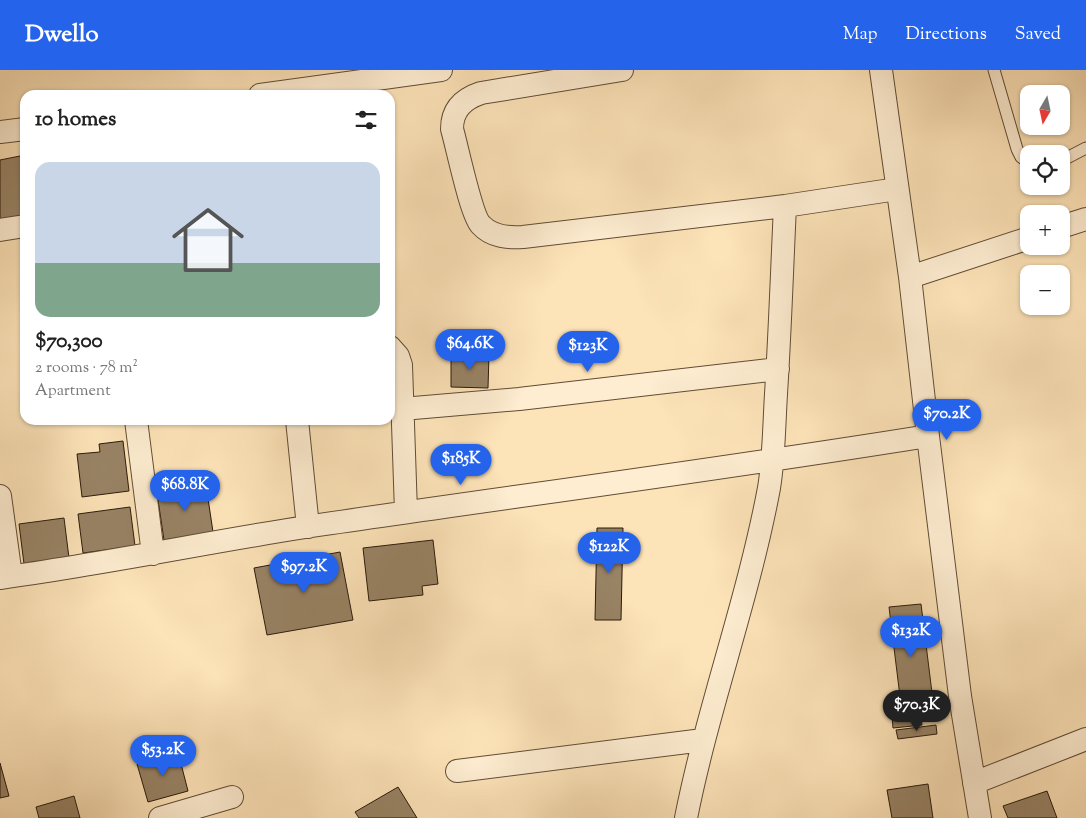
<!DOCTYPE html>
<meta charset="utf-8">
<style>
body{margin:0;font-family:"Sorts Mill Goudy",serif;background:#f6f6f6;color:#222;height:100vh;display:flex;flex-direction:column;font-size:19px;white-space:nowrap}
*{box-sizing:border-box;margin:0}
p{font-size:16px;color:#767676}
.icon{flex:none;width:28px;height:28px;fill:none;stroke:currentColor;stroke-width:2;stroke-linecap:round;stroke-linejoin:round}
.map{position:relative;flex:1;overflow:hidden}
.sheet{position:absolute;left:20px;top:20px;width:375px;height:335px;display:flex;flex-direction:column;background:#fff;border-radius:15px;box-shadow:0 1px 4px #0004}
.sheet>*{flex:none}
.needle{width:32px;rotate:189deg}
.controls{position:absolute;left:1020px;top:15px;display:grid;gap:10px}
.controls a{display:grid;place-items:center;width:50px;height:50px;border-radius:10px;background:#fff;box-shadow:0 1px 4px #0004;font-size:25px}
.price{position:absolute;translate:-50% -42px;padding:0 11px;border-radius:18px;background:#2563eb;color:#fff;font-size:16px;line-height:32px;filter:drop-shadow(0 1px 2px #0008)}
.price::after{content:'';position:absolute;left:50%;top:30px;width:15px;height:11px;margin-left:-8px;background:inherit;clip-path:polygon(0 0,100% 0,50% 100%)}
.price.current{background:#222;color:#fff}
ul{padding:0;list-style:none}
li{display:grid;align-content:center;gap:10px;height:265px;padding:0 15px}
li+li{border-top:1px solid #e0e0e0}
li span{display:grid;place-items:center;height:155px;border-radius:15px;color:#555}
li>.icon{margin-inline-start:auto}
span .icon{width:90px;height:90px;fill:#fffc;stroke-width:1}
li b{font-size:21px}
h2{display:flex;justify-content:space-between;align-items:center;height:60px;padding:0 15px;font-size:21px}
header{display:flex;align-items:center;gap:30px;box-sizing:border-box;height:70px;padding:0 25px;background:#2563eb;color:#fff}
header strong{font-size:24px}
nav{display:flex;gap:28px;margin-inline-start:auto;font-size:18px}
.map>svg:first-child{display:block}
.building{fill:#988365;stroke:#2b1a0b}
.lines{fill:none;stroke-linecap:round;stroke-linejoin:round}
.service-casing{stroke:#604c36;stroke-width:13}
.minor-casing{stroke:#604c36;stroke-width:24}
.service{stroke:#feedd1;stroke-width:11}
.minor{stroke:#feedd1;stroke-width:22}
</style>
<header>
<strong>Dwello</strong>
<nav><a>Map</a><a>Directions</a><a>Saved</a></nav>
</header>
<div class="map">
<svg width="1086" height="748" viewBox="0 0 1086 748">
<rect width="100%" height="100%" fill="#fde3b8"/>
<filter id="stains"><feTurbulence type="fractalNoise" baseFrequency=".004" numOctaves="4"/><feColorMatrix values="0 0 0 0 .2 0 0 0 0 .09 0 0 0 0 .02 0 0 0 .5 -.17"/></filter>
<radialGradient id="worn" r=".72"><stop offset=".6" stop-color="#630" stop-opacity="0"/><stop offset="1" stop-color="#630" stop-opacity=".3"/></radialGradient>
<path class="building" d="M25 85V145L0 149V90Z
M451 285H489L488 318 451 317Z
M149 350H167L149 353Z
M123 371 129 421 82 427 77 384 100 382 99 374Z
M206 415 213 462 164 470 157 423Z
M130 437 135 476 83 483 78 444Z
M64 448 69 488 24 494 19 454Z
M597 458H623L621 550H595Z
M433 470 438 514 422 516 423 525 369 531 363 478Z
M340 482 353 550 267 565 254 498Z
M921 534 934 639 902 643 889 537Z
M920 643 922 655 893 658 892 645Z
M936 655 937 664 898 669 896 660Z
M178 682 188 721 148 732 137 694Z
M0 693 9 726 0 728Z
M928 714 933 748H892L887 720Z
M398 717 417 748H359L355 742Z
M1047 721 1057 748H1008L1003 736Z
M74 726 80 748H39L36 737Z"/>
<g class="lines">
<defs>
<path id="service" d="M994 0 1017 79 1021 87 1029 93
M1061 91 1086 78"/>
<path id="minor" d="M622 0 481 23C463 29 452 40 452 59 457 76 471 145 481 155 492 167 508 168 523 167L785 136 897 119
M881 0 910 207 928 366 960 626 980 748
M260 25 441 0
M0 62 25 59
M1061 157 1086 149
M0 160 25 156
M910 207 1029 168
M390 277 398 286 401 295 406 442
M402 339 519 329 778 299
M136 350 153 484
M297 350 308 457
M0 426 11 506
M0 508C104 494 208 472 312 456 517 426 723 399 928 366
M457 701 703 670
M974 713 1086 669
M160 748 232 727
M686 748C708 637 748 530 769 418 774 388 774 356 776 324 780 262 782 199 785 136"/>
</defs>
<use href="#service" class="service-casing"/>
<use href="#minor" class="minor-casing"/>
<use href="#service" class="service"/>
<use href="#minor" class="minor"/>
</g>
<rect width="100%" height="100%" filter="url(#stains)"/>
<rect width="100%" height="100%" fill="url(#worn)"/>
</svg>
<div class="controls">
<a><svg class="needle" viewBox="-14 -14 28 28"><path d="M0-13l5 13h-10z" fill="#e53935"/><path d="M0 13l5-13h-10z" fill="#767676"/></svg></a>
<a><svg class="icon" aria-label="locate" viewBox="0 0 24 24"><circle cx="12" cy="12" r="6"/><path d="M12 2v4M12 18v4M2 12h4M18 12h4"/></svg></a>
<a>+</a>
<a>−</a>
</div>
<b class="price" style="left:470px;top:301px">$64.6K</b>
<b class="price" style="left:588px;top:303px">$123K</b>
<b class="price" style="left:947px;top:371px">$70.2K</b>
<b class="price" style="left:461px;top:416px">$185K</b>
<b class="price" style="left:185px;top:442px">$68.8K</b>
<b class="price" style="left:609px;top:504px">$122K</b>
<b class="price" style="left:304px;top:524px">$97.2K</b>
<b class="price" style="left:911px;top:588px">$132K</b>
<b class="price current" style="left:917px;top:662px">$70.3K</b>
<b class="price" style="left:163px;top:707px">$53.2K</b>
<section class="sheet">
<h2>10 homes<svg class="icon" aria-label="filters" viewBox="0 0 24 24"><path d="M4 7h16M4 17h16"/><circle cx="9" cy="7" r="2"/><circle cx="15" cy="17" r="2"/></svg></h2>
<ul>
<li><span style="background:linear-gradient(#c9d6e8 65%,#7fa58c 0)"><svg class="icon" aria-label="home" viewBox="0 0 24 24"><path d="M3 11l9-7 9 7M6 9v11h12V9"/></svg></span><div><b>$70,300</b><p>2 rooms · 78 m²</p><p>Apartment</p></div></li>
</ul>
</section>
</div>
